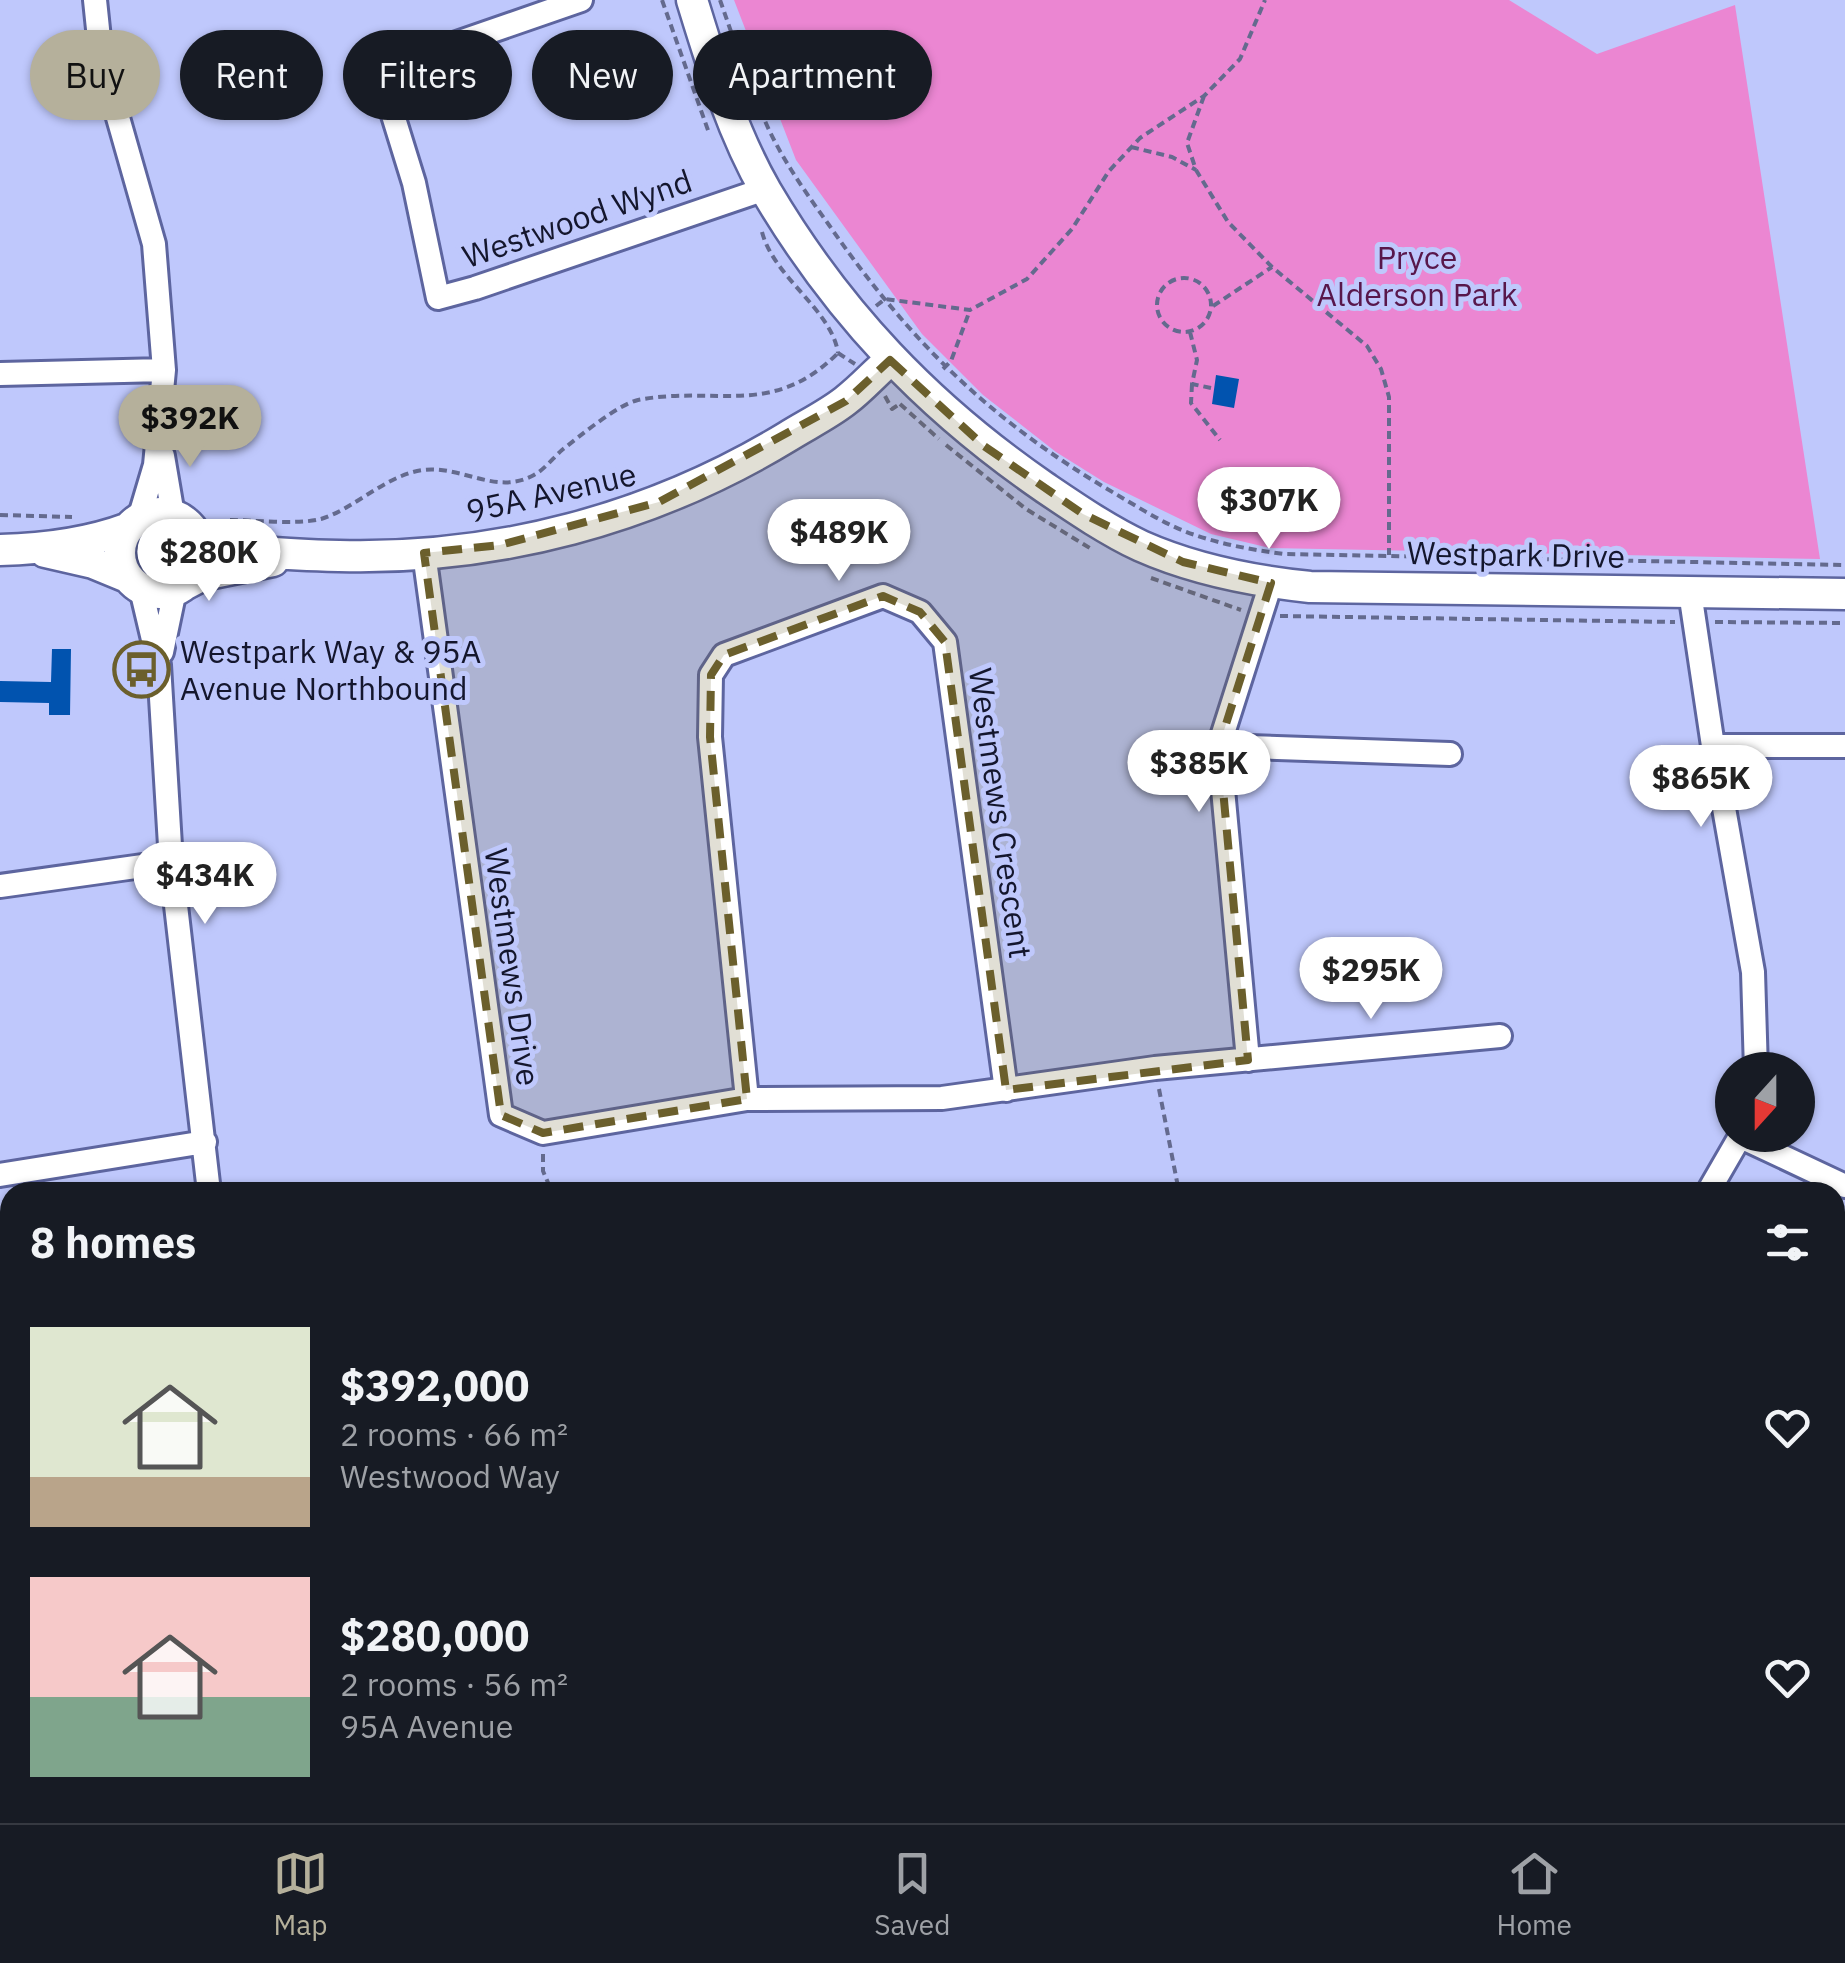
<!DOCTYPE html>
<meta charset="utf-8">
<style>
body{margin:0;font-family:"IBM Plex Sans",sans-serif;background:#242831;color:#f1f3f6;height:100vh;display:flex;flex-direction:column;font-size:38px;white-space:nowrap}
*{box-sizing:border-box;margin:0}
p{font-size:32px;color:#9ea1a6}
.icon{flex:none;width:55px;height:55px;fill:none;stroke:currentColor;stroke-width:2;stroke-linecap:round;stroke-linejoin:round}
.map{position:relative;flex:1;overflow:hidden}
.panel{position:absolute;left:0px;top:1182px;width:1845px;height:642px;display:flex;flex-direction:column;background:#171b24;border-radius:30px 30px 0 0;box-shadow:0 2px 8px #0004}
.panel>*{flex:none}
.top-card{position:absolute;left:30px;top:30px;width:1000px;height:90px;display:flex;gap:20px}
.needle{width:65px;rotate:201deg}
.buttons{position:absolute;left:1715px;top:1052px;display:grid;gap:20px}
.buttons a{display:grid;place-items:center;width:100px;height:100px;border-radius:50%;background:#171b24;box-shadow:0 2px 8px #0004;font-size:50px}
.price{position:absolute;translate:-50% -85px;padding:0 22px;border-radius:35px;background:#fff;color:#222;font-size:32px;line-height:65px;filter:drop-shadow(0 2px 5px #0008)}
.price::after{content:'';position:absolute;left:50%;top:60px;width:30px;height:22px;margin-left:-15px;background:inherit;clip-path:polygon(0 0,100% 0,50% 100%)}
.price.selected{background:#b5b09b;color:#111}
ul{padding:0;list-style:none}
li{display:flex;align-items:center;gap:30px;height:250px;padding:0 30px}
li span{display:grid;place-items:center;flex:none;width:280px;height:200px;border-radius:0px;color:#555}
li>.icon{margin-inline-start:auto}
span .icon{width:120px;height:120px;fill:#fffc;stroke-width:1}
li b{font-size:42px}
h2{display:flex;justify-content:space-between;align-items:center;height:120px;padding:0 30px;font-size:42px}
.pill{padding:0 35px;border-radius:45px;background:#171b24;box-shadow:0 2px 8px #0004;font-size:35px;line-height:90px}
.pill.selected{background:#b5b09b;color:#111}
.menu{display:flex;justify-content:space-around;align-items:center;height:140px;border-top:2px solid #363941;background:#171b24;font-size:28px;color:#9ea1a6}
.menu a{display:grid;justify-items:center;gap:5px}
.menu .selected{color:#b5b09b}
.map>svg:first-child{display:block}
.green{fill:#eb86d2}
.building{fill:#0153af}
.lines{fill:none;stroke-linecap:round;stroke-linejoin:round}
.street-casing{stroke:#5d659f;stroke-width:28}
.secondary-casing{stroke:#5d659f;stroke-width:35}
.path{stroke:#646a8e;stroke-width:4;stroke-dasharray:8 5;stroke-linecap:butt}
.street{stroke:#fff;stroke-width:22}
.secondary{stroke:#fff;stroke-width:30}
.marked{fill:#6b5f2c;fill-opacity:0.2;stroke:#6b5f2c;stroke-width:8;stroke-dasharray:20 12;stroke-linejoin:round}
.labels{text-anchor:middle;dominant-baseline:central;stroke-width:10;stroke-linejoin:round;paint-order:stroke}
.street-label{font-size:32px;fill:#14162d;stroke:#bfc8fc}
.park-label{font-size:32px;fill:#58174b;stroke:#bfc8fc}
.poi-label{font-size:32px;fill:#14162d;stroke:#bfc8fc;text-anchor:start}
</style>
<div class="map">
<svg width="1845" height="1823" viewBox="0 0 1845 1823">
<rect width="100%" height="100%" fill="#bfc8fc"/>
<path class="green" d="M734 0H1509L1597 54 1735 5 1820 559 1270 548 1211 534 1104 482 1056 452 983 395 922 334 796 160Z
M10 1800V1815H334L313 1823H0V1802Z"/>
<path class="building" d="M1216 375 1239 379 1234 408 1212 404Z
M52 649H71L70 715H49V703L0 702V681L51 682Z"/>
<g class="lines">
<defs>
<path id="street" d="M95 0 101 58 154 244 164 370 155 465 139 519
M581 0 379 70 414 183 438 298 475 288 765 189
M0 374 164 370
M163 456 173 515
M424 553 501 1115 543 1133 747 1099 942 1098 1155 1068 1500 1036
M141 589 159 665 171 862 209 1192
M1690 592 1713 746 1753 972 1756 1070
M162 652 175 590
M1219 746 1450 754
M1713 746H1845
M0 886 171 862
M1248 1060 1219 746 1271 583
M747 1099 710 737 711 675 724 655 883 596 920 612 945 642 1006 1090
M1741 1137 1845 1186
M0 1175 205 1142
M1708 1192 1741 1135
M2 1481 10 1539
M1835 1801 1845 1794
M653 1815 656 1823
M1502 1815 1504 1823
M1800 1823 1813 1815"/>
<path id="secondary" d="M692 0C712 65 732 132 766 191 838 313 928 407 1044 487 1075 508 1107 530 1141 546 1195 570 1252 581 1310 587L1845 594
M120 553a40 40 0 1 1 80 0a40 40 0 1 1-80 0Z
M197 537C240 553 293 555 339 556 497 560 652 519 787 437 806 425 827 415 845 401 861 389 875 373 890 360
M0 550C43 549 89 543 129 528
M45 552 93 563 127 577
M184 585 203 575 273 561"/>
</defs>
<use href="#street" class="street-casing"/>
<use href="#secondary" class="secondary-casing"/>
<path class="path" d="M662 0 709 133
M720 0C734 40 748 82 765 121 781 158 806 193 829 225 910 342 991 421 1114 493 1140 508 1167 526 1195 535 1224 545 1254 550 1284 554L1845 565
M1204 96 1187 143 1196 170 1228 222 1272 267 1367 346 1381 369 1389 397V555
M1131 147 1172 157 1196 170
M762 232C774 278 832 310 838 353
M1157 305a27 27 0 1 1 54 0a27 27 0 1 1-54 0Z
M876 306 885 299 970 310 1027 279 1072 229 1109 171 1140 138 1204 96 1240 59 1265 0
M1213 306 1272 267
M1190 332 1197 360 1192 384 1211 388
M838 353 855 364
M943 369 951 361 970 310
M1192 384 1191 403 1220 440
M885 396 892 409 901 403
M900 404 939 439
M946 445 1026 509 1093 550
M0 515 72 517
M230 520C255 520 297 525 321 519 354 509 386 475 423 470 462 465 496 496 534 475 545 469 553 458 562 450 580 436 617 405 638 400 716 385 772 419 838 353
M1151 578 1241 610
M1280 616 1675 622
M1715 622 1845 623
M1159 1089 1179 1192
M543 1154V1171L552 1192
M198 1815 204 1823
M363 1815 365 1823
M152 1823 168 1815
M278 1823 285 1815"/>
<use href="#street" class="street"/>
<use href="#secondary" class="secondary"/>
</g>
<path class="marked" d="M890 360 984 446 1083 514 1183 562 1271 583 1219 746 1248 1060 1006 1090 945 642 920 612 883 596 724 655 711 675 710 737 747 1099 543 1133 501 1115 424 553 500 545 659 502 846 401Z"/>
<defs>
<symbol id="bus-ring" viewBox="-11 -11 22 22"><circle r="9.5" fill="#bfc8fc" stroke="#6b5f2c" stroke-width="1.5"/><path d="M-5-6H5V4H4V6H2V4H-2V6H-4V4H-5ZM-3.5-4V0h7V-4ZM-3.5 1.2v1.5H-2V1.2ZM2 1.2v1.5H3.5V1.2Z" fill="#6b5f2c"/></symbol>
</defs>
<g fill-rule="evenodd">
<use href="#bus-ring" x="110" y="638" width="63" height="63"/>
</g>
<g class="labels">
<g class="street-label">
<text transform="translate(577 218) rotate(-19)">Westwood Wynd</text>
<text transform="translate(551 492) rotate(-13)">95A Avenue</text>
<text transform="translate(1516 554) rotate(1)">Westpark Drive</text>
<text transform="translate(1001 813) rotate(82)">Westmews Crescent</text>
<text transform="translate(513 967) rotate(82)">Westmews Drive</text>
</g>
<g class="park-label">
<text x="1417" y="257">Pryce<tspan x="1417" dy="37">Alderson Park</tspan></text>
</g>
<g class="poi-label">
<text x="180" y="651">Westpark Way &amp; 95A<tspan x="180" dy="37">Avenue Northbound</tspan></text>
</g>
</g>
</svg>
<div class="buttons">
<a><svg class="needle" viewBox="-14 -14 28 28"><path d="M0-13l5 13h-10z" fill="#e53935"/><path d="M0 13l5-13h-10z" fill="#9ea1a6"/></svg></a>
</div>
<b class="price selected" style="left:190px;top:470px">$392K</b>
<b class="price" style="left:1269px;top:552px">$307K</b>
<b class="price" style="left:839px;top:584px">$489K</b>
<b class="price" style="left:209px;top:604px">$280K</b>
<b class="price" style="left:1199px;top:815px">$385K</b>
<b class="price" style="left:1701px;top:830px">$865K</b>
<b class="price" style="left:205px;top:927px">$434K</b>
<b class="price" style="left:1371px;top:1022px">$295K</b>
<div class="top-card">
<a class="pill selected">Buy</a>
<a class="pill">Rent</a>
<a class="pill">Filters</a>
<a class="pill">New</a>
<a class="pill">Apartment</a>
</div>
<section class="panel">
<h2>8 homes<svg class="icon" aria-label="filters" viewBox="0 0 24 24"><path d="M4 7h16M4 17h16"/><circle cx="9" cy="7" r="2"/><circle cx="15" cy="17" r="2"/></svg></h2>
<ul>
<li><span style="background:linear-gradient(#dfe7d0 75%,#b9a48a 0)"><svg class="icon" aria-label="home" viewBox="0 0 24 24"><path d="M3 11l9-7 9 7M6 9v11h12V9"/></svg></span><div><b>$392,000</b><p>2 rooms · 66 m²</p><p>Westwood Way</p></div><svg class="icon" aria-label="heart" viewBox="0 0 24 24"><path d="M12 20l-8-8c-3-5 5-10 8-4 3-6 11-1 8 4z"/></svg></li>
<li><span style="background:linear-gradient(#f6c9c9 60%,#7fa58c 0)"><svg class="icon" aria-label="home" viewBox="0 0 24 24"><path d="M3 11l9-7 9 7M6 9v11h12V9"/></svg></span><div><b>$280,000</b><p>2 rooms · 56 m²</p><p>95A Avenue</p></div><svg class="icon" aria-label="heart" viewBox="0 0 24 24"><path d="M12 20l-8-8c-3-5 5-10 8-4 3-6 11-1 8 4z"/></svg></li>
</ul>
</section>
</div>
<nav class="menu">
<a class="selected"><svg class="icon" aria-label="map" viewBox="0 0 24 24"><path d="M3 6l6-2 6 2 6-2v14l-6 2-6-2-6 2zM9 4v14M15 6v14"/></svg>Map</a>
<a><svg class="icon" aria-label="saved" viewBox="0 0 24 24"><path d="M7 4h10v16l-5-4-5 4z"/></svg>Saved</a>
<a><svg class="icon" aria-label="home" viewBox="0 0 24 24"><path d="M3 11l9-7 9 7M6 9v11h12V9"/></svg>Home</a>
</nav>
